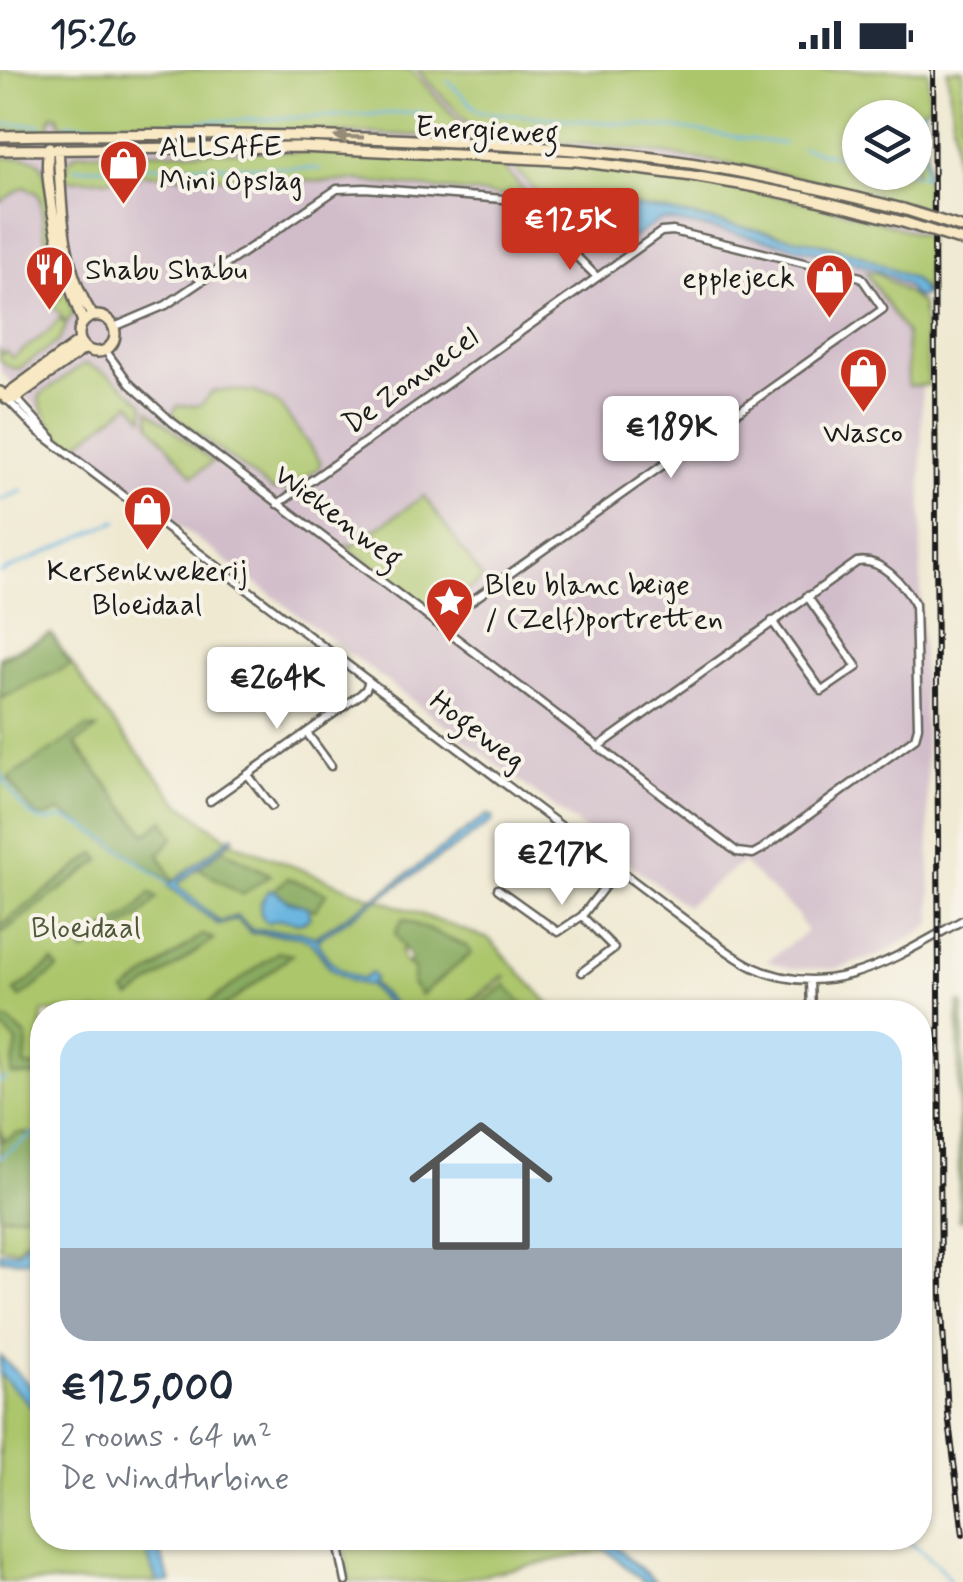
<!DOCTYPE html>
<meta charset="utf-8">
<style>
body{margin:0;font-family:Mynerve,sans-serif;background:#f2f2f3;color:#1f2937;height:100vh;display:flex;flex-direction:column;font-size:38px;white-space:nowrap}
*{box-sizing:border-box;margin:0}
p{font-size:32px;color:#747a83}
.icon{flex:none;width:55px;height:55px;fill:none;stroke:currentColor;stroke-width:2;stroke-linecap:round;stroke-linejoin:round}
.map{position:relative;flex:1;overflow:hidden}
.panel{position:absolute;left:30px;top:930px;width:902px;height:550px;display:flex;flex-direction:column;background:#fff;border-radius:40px;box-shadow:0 2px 8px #0004}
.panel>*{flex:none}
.fabs{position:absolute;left:842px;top:30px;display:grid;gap:20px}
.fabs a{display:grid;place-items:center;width:90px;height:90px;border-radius:50%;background:#fff;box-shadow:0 2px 8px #0004;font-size:50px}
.price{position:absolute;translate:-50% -85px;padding:0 22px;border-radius:10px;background:#fff;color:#222;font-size:32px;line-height:65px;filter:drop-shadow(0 2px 5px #0008)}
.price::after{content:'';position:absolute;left:50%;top:60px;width:30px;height:22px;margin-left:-15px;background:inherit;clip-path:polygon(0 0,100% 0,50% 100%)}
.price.on{background:#c8321e;color:#fff}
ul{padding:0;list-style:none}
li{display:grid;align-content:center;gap:20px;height:530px;padding:0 30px}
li+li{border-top:2px solid #e0e1e3}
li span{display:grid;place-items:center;height:310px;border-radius:30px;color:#555}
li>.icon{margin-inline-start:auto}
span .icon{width:180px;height:180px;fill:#fffc;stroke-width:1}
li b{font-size:42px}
.status{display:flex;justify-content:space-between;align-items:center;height:70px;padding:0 50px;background:#fff;direction:ltr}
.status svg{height:28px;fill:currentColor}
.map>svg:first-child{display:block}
.industrial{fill:#d1bdca;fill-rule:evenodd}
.green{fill:#acc66c;stroke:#647144;stroke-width:2.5;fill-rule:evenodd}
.forest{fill:#89ab60;stroke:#52643e;stroke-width:2.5}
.water{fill:#66b4e0;stroke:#41687e;stroke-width:2.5}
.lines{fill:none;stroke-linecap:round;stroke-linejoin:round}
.stream{stroke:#66b4e0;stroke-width:2.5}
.street-casing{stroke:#66645c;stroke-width:11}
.secondary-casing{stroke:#66645c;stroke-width:14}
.street{stroke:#fff;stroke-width:6}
.secondary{stroke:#f8e8c3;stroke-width:9}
.rail-casing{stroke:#1c1c1c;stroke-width:6}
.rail{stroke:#f7f3e8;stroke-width:2.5;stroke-dasharray:8;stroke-linecap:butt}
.secondary-bridge-casing{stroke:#66645c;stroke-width:14;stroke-linecap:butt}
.secondary-bridge{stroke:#f8e8c3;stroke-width:9}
.oneway{fill:#958c78}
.labels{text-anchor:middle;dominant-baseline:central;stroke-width:8;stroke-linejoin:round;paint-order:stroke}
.street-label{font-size:30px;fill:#1c1c1c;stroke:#f7f3e8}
.poi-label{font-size:30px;fill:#1c1c1c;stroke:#f7f3e8;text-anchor:start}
.park-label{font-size:30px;fill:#4e5838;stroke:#f7f3e8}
</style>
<div class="status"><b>15:26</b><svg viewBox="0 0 49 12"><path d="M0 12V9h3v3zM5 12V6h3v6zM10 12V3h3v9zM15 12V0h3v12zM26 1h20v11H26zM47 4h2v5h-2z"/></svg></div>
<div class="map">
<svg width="963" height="1512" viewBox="0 0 963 1512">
<rect width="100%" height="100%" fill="#f7f3e8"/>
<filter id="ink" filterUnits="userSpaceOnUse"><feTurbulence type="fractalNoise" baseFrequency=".01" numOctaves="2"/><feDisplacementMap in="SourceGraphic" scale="20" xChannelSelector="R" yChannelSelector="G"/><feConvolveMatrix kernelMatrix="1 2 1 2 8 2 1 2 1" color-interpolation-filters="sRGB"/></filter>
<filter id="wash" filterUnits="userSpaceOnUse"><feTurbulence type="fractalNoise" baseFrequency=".0048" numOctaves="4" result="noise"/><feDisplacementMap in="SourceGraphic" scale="40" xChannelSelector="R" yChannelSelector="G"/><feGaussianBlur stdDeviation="2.25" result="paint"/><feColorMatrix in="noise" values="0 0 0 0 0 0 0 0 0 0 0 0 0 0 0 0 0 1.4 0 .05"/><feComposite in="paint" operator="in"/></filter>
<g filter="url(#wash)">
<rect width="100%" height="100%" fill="#efe9d2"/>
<path class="industrial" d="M0 6 411 7 918 17 922 310 921 541 932 854 883 884 837 899H792L767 891 807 862 797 844 742 792 686 836 81 382 0 301ZM860 48H915V102H860Z"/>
<path class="green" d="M0 0H411L467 60 453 67 360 63 114 60 109 58 65 57 59 52 58 46 52 45 48 58 43 61H0Z
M417 0H928L929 37 923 38 927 101 926 139C781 98 631 74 481 66ZM860 48H915V102H860Z
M947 0H963L961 52 963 53V115L956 112 954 61Z
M281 81 477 91 500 94 527 124 523 128 351 110 332 112 138 104V109L65 110C65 97 66 89 79 83Z
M0 88C12 88 30 84 40 94 48 104 53 154 51 167 49 175 48 175 42 180L39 179 48 172 45 167 40 128 37 123 24 117 0 132Z
M521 95C649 97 806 125 927 167L926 223 915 210 831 176 661 140 567 128 554 140 515 99Z
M59 194 73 242 67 253 52 235 62 226 53 198Z
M866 202 878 203 922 234 929 315 908 316 906 264Z
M60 248 66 256 59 271 20 298C12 300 5 295 0 289V280L3 284 6 281 12 288 49 261Z
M84 294C108 301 125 317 144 333V348L131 333 72 378C57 364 44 349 39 329L41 324Z
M232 320 256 322 280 335 320 391V397L287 420 273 421 172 344 177 336 201 335 213 321Z
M149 340 213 392 193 406 150 354Z
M424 426 483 509 446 536 447 540 433 543 347 477V474L351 476Z
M51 564 0 590V586L51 564 104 641 179 733 228 769 173 811 159 784 164 750 147 765 75 674 95 660 8 708 47 747 60 741 171 812 169 816 219 855 237 848 251 863 299 866 311 872 331 899 352 911 369 916 396 942H42V1154L16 1179 0 1177V629L71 594Z
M231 771 234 773 374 828 314 867 300 861 252 860 237 846 220 852 178 817V813L199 798 242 824 269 804 222 779ZM288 808 315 840 308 837 310 846 297 853C286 848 279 847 268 853L270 820H274Z
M378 829 489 869 557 942H460L506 908 504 905 456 942H402L371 912V903L363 909C341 902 326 892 316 870ZM401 880 472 883 414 899 403 891Z
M0 1304 42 1347V1468H141L157 1512H0Z
M342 1468H592L606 1480 457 1510 456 1512H350Z"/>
<path class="forest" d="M51 564 71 595 0 629V590Z
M86 658 97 659 75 674 146 764 163 750 174 767 159 784 173 811 171 812 60 741 47 747H37L24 732 8 708Z
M222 779 270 805 242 825 199 798Z
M96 783 101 790 0 864V856Z
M288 808 327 823 315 840 288 831 274 820Z
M150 823 157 828 140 847 84 882 79 874 133 843Z
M403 849 466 876 472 883 421 925 412 914 414 899 407 893 411 889 395 863Z
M202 865 214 869 130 928 125 922Z
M278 882 292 885 218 942H196Z
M53 892 58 899 20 928 15 921Z
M506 915 530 942H486L481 934Z
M958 933H963V1151L959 1150Z
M0 950H8L27 967 25 996 42 998V1008L39 1006 11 1005 17 973 4 959 0 958Z
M0 1057 4 1071 18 1063 39 1064 42 1098 36 1120 42 1126V1135C29 1145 16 1146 0 1146Z"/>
<path class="water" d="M566 128 661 140 831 176 861 185 915 210 926 225 917 227 910 223V219C880 196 841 188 803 179 758 167 712 159 666 150H660L615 179 605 181 563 142 560 132Z
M487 745 492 747V752L317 870C326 892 341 902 363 909L371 903 375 908 371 913 402 942H396L369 916 352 911 331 899 311 872 299 866 251 863 237 849 219 855 168 816 233 765 234 768 179 813V817L220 852 237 846 252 860 300 861 315 867 383 822Z
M270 820H274L288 831 308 837 310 847C296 861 288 843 268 853 256 844 259 830 270 820Z
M42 1157V1175L36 1182 42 1183V1192L0 1189V1182H17Z
M0 1286 42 1327V1347L0 1304Z
M141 1468H154L171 1512H157Z
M592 1468H606L656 1512H644Z"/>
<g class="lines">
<path class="stream" d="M448 11 479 42 676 58 784 74
M0 54 42 55
M66 54 175 53 424 42
M802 78 860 91
M74 98 203 95 320 99
M907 102 924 106V40
M0 430 22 421
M0 503 117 451
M0 703C9 717 28 755 48 751 57 750 60 745 70 750 102 763 141 794 170 814
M0 1012 6 1008
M0 1088 34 1063
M905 1468C920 1483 940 1492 950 1512"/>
</g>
</g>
<g filter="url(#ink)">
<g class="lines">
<defs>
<path id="street" d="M114 257 166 235 337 119 365 118 516 130 529 139 596 206
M105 280 130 314 172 352 737 782 753 784 762 779 915 668 918 657 915 534C903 514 881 487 857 492L598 677
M13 325 52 368
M7 329 38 361 67 383 701 862C718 874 734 888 753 897 831 933 896 887 963 850
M278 434 661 162 673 161 861 207 883 239 439 554
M772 551 822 621 857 597 807 526
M307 663 331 696
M248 705 272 736
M210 731 361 624 366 619 369 611
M498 819 558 862 582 846 618 799
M582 846 614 878 582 902
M810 910 811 942
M337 1468 346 1512"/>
<path id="secondary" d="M0 66C152 63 303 64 454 72 535 77 616 81 696 94 765 106 834 122 903 139
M49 77C46 92 48 108 50 123 56 168 66 210 83 252
M58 78C62 135 60 197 93 246
M0 80 301 77 577 91 692 106 745 115 809 128 903 152
M79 264a18 18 0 1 1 36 0a18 18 0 1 1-36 0Z
M0 322 7 329 15 328 85 278
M7 329 10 322 80 271"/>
</defs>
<use href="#street" class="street-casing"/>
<use href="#secondary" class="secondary-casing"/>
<use href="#street" class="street"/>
<use href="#secondary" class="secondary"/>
<defs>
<path id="rail" d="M933 0 941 1224 948 1344 963 1465"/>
</defs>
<use href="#rail" class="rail-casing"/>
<use href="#rail" class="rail"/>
<defs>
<path id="secondary-bridge" d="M903 139 963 158
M903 152 963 171"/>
</defs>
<use href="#secondary-bridge" class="secondary-bridge-casing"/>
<use href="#secondary-bridge" class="secondary-bridge"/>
</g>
<defs><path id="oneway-solid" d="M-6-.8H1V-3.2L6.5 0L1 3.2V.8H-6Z" transform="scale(2.5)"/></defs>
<use class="oneway" href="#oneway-solid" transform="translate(349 67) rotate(-178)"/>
</g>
<defs>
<symbol id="shop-pin" viewBox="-11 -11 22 30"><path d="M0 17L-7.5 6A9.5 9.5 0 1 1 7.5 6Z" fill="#c8321e" stroke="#f7f3e8"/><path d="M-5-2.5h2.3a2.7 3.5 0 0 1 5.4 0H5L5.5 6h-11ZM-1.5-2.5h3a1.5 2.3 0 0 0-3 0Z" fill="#fff"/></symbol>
<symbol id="restaurant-pin" viewBox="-11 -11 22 30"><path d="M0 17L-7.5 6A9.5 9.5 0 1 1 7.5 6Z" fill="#c8321e" stroke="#f7f3e8"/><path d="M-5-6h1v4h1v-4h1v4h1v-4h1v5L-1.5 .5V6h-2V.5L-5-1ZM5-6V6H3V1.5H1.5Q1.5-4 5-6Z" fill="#fff"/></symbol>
<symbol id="sight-pin" viewBox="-11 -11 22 30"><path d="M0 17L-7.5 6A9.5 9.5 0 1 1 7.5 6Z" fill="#c8321e" stroke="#f7f3e8"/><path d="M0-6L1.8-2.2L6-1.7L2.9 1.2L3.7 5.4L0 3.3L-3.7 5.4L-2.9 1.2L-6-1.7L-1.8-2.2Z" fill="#fff"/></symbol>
</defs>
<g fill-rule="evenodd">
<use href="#shop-pin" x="96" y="66" width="55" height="75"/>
<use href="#restaurant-pin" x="22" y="172" width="55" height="75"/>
<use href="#shop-pin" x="802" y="180" width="55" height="75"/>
<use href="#shop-pin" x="836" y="274" width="55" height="75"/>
<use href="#shop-pin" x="120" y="412" width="55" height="75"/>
<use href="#sight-pin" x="422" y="504" width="55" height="75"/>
</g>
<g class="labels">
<g class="street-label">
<text transform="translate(487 61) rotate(3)">Energieweg</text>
<text transform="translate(411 311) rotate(-36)">De Zonnecel</text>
<text transform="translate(338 447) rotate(37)">Wiekenweg</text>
<text transform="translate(477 661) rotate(37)">Hogeweg</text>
</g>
<g class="poi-label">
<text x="159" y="77">ALLSAFE<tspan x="159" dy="34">Mini Opslag</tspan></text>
<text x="85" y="200">Shabu Shabu</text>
<text x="795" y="208" text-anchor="end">epplejeck</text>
<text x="863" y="363" text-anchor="middle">Wasco</text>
<text x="147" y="501" text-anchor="middle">Kersenkwekerij<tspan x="147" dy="34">Bloeidaal</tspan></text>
<text x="485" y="515">Bleu blanc beige<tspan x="485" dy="34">/ (Zelf)portretten</tspan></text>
</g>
<g class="park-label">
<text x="86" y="858">Bloeidaal</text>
</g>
</g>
</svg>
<div class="fabs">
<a><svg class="icon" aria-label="layers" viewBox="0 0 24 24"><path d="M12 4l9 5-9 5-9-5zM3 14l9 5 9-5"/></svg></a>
</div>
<b class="price on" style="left:570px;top:203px">€125K</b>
<b class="price" style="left:671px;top:411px">€189K</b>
<b class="price" style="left:277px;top:662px">€264K</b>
<b class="price" style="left:562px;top:838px">€217K</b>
<section class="panel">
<ul>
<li><span style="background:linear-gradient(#bfe0f5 70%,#9aa5b1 0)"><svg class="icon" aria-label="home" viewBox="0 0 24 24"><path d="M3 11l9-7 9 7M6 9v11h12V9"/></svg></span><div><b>€125,000</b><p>2 rooms · 64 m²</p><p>De Windturbine</p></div></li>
</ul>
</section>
</div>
